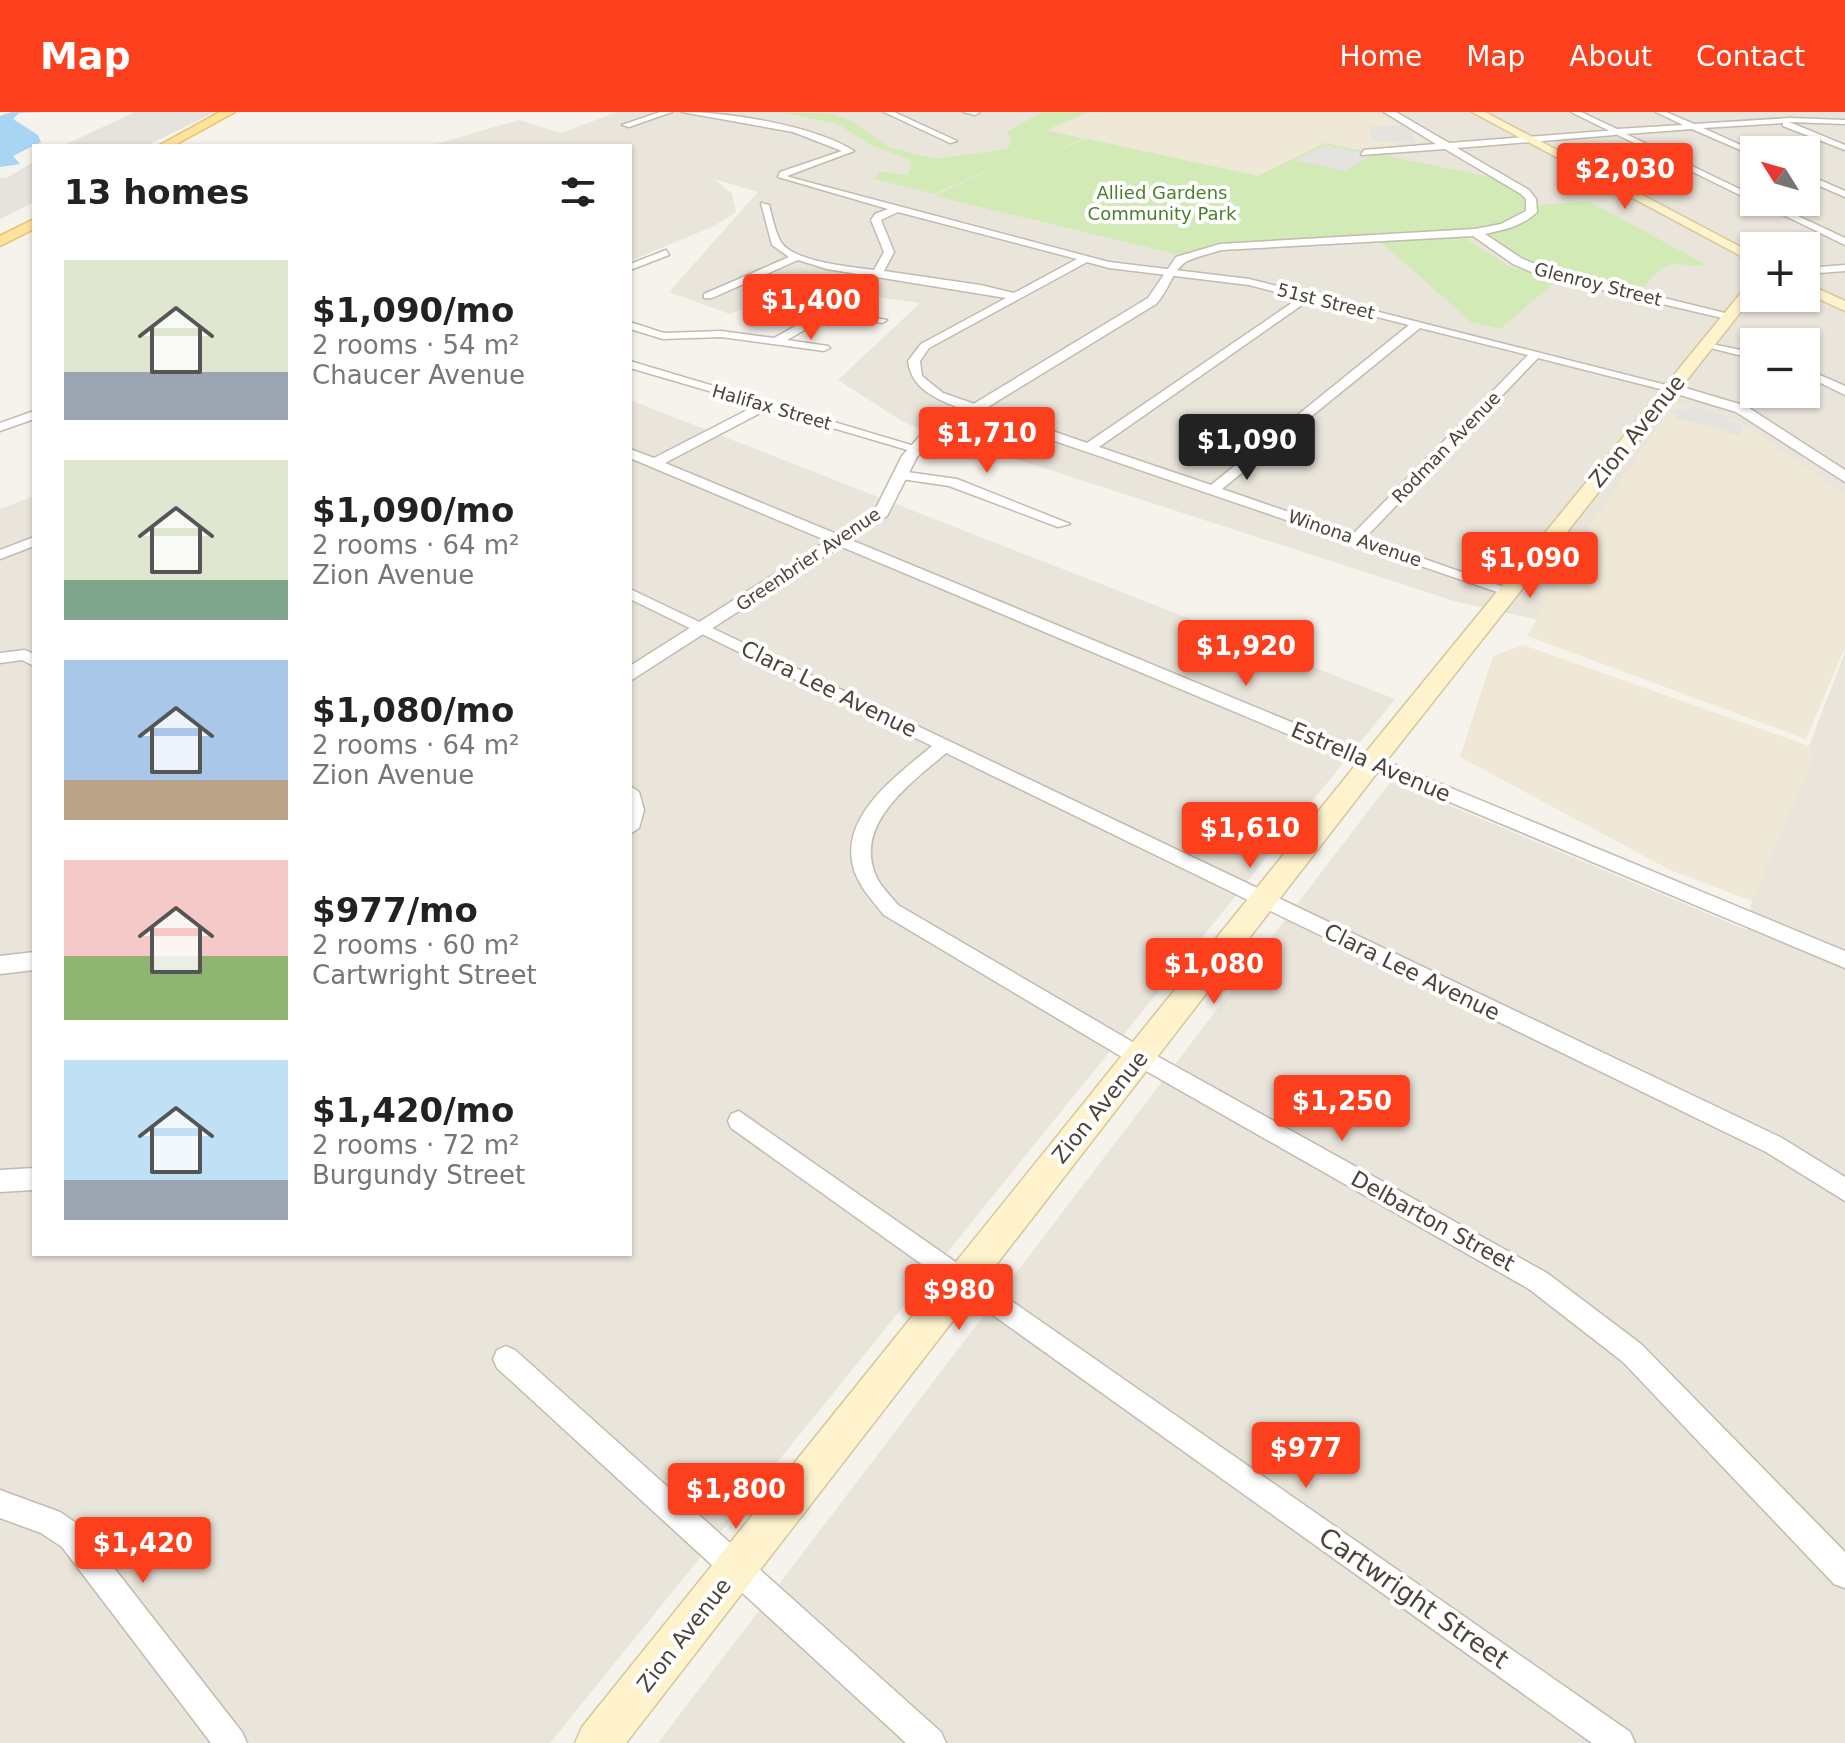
<!DOCTYPE html>
<meta charset="utf-8">
<style>
body{margin:0;font-family:"DejaVu Sans",sans-serif;background:#f2f2f2;color:#222;height:100vh;display:flex;flex-direction:column;font-size:30px;white-space:nowrap}
*{box-sizing:border-box;margin:0}
p{font-size:26px;color:#767676}
.icon{flex:none;width:44px;height:44px;fill:none;stroke:currentColor;stroke-width:2;stroke-linecap:round;stroke-linejoin:round}
.map{position:relative;flex:1;overflow:hidden}
.drawer{position:absolute;left:32px;top:32px;width:600px;height:1112px;display:flex;flex-direction:column;background:#fff;border-radius:0px;box-shadow:0 2px 6px #0004}
.drawer>*{flex:none}
.needle{width:52px;rotate:307deg}
.fabs{position:absolute;left:1740px;top:24px;display:grid;gap:16px}
.fabs a{display:grid;place-items:center;width:80px;height:80px;border-radius:0px;background:#fff;box-shadow:0 2px 6px #0004;font-size:40px}
.price{position:absolute;translate:-50% -68px;padding:0 18px;border-radius:8px;background:#fc3f1d;color:#fff;font-size:26px;line-height:52px;filter:drop-shadow(0 2px 4px #0008)}
.price::after{content:'';position:absolute;left:50%;top:48px;width:24px;height:18px;margin-left:-12px;background:inherit;clip-path:polygon(0 0,100% 0,50% 100%)}
.price.current{background:#222;color:#fff}
ul{padding:0;list-style:none}
li{display:flex;align-items:center;gap:24px;height:200px;padding:0 32px}
li span{display:grid;place-items:center;flex:none;width:224px;height:160px;border-radius:0px;color:#555}
li>.icon{margin-inline-start:auto}
span .icon{width:96px;height:96px;fill:#fffc;stroke-width:1}
li b{font-size:34px}
h2{display:flex;justify-content:space-between;align-items:center;height:96px;padding:0 32px;font-size:34px}
header{display:flex;align-items:center;gap:48px;box-sizing:border-box;height:112px;padding:0 40px;background:#fc3f1d;color:#fff}
header strong{font-size:38px}
nav{display:flex;gap:44px;margin-inline-start:auto;font-size:28px}
.map>svg:first-child{display:block}
.residential{fill:#eae5da;fill-rule:evenodd}
.industrial{fill:#e6e2dd}
.education{fill:#efe8d6}
.green{fill:#d2eab5}
.parking{fill:#e5e3e0}
.water{fill:#a9d4f2}
.lines{fill:none;stroke-linecap:round;stroke-linejoin:round}
.minor-casing{stroke:#c2bbae;stroke-width:3}
.tertiary-casing{stroke:#c2bbae;stroke-width:3}
.secondary-casing{stroke:#d6c79b;stroke-width:3}
.primary-casing{stroke:#e6c16a;stroke-width:3}
.minor{fill:#fff;fill-rule:evenodd}
.tertiary{fill:#fff;fill-rule:evenodd}
.secondary{fill:#fff3cd;fill-rule:evenodd}
.primary{fill:#ffe39c;fill-rule:evenodd}
.labels{text-anchor:middle;dominant-baseline:central;stroke-width:8;stroke-linejoin:round;paint-order:stroke}
.far-park-label{font-size:18px;fill:#4a7f2a;stroke:#fff}
.far-street-label{font-size:18px;fill:#4b4439;stroke:#fff}
.street-label{font-size:22px;fill:#4b4439;stroke:#fff}
.near-street-label{font-size:26px;fill:#4b4439;stroke:#fff}
</style>
<header>
<strong>Map</strong>
<nav><a>Home</a><a>Map</a><a>About</a><a>Contact</a></nav>
</header>
<div class="map">
<svg width="1845" height="1631" viewBox="0 0 1845 1631">
<rect width="100%" height="100%" fill="#f6f3ec"/>
<path class="residential" d="M617 0H1845V414L1579 517 1454 489 905 311 838 268 920 191 802 175 730 202 669 180 758 80 714 67 732 82 736 100 714 114 630 149V34L436 32 519 8 561 21ZM1754 38H1806V90H1754ZM1754 134H1806V186H1754ZM1754 230H1806V282H1754Z
M630 288 1395 587 550 1631H0V397L34 384V1142H630Z
M1845 540V1631H658L1391 669 1747 818 1752 789 1813 644 1809 634Z"/>
<path class="industrial" d="M135 0H215L146 34H62Z
M34 50V90L0 107V66H6Z"/>
<path class="education" d="M1092 0H1377L1426 29 1354 37 1325 31 1258 64 1050 18Z
M1675 291 1736 308 1845 382V536L1806 627 1527 524 1590 413Z
M1523 533 1809 634 1813 644 1752 789 1670 758 1460 645 1493 544Z"/>
<path class="green" d="M782 0 832 2 854 10 889 35 935 47 1007 37 1012 29 1007 20 1042 0H1087L1047 18 1083 27 1028 50 1087 27 1258 64 1325 31 1494 66 1520 77 1533 94 1588 89 1705 152C1694 156 1690 153 1679 152 1659 152 1650 168 1638 182L1539 159 1475 120 1242 132 1188 145 935 84 1003 51 934 82 874 67 880 60 908 63 912 54 910 48 869 32 838 12Z
M1463 125 1509 154 1556 169 1500 217 1471 210 1380 129Z"/>
<path class="parking" d="M1388 13 1403 14 1405 19H1411L1416 31 1373 29 1369 15Z
M1325 33 1373 43 1344 59 1295 48Z
M1687 294 1727 304 1728 308 1741 313 1742 318 1738 323 1676 306 1678 303 1671 301 1675 296 1685 298Z"/>
<path class="water" d="M11 0H46L19 1 13 7 38 23 41 30 13 44 20 52 0 55V4Z"/>
<g class="lines">
<defs>
<path id="minor" d="M660 0H672L629 15 622 13Z
M682 0C729 0 815 14 854 39L787 64 789 65 1109 150 1249 167 1678 276 1672 280 1538 246 1365 426 1515 479 1508 483 1503 482 970 300C943 289 912 281 908 249L921 232 1006 186 827 157 798 148 712 186H704V182L789 145 772 133 761 91 769 93C772 104 775 120 781 130 793 150 852 155 874 158L884 140 871 108 875 102 888 97 778 65 780 60 842 39 793 20ZM898 100 1077 147 1014 181 980 173 884 159 894 140 881 108ZM1087 150 1109 156 1249 173 1299 186 1087 331 943 281 922 264 920 249 929 236ZM1309 188 1409 213 1211 373 1099 335ZM1420 216 1528 243 1353 422 1222 377Z
M884 0H894L957 29 950 31Z
M963 0H978L979 1 975 3Z
M1571 0H1581L1617 17 1683 13 1656 0H1666L1694 12 1790 6 1845 8V12L1789 10 1845 33V38L1783 14V11L1703 16 1754 39V44L1692 17 1626 22 1754 84V90Z
M1806 62 1845 79V85L1806 68Z
M1757 90H1768L1845 126V133Z
M666 138 669 143 630 158V152Z
M1845 153V159L1806 162V156Z
M782 191 887 208 882 211 829 204 787 228 828 234 830 236 824 239 721 225 663 227 630 217V210L664 221 721 219 774 226 817 202 778 196V192Z
M1703 230 1754 241V247L1703 234Z
M630 249 921 336 911 339 768 297 665 351 1845 839V856L630 346V337L654 346 757 293 630 256Z
M1806 257 1845 274V283L1806 264Z
M34 299V307L0 319V311Z
M900 359 957 367 1070 412 1058 415 949 374 895 366 893 363Z
M34 425V434L0 447V438Z
M630 477 1782 1026 1845 1065V1089L1766 1040 946 641C910 672 850 714 878 768 883 777 892 785 898 793L1148 939 1547 1161 1641 1232 1845 1440V1476L1834 1472 1623 1250 1529 1177 1132 951 884 803C871 787 855 770 852 749 844 700 900 661 932 634L630 487Z
M25 538 34 542V554L22 548 0 551V541Z
M630 674 639 680 644 698 639 716 630 722Z
M739 999 1630 1620 1635 1631H1592L731 1016 728 1009 731 1002Z
M34 1056V1078L0 1080V1058Z
M506 1234 515 1238 941 1620 946 1631H906L497 1256 493 1247 497 1238Z
M0 1378 60 1400 82 1415 242 1620 247 1631H211L62 1435 41 1421 0 1406Z"/>
<path id="tertiary" d="M1384 0H1396L1449 31 1618 18 1615 23 1457 36 1529 78 1536 87 1537 100C1523 114 1504 118 1485 122L1521 146 1546 157 1737 204 1731 208 1538 163 1513 152 1473 124 1221 138C1210 142 1192 145 1183 152 1171 162 1168 180 1156 192L929 331 917 345 887 404 630 569V554L875 398 902 344 919 325 1148 186 1176 145 1220 132 1475 117 1501 112 1526 99V87L1521 82 1445 37 1361 43 1364 38 1436 32Z
M1672 272 1746 294 1845 358V370L1736 300 1667 279V273Z
M34 840V858L0 862V844Z"/>
<path id="secondary" d="M1472 0H1485L1754 142V151Z
M1754 170V183L1380 657 626 1631H575L582 1615 1362 645 1749 171Z
M1806 171 1845 189V199L1806 181Z"/>
<path id="primary" d="M220 0H235L173 34H158Z
M34 107V117L0 134V124Z"/>
</defs>
<use href="#minor" class="minor-casing"/>
<use href="#tertiary" class="tertiary-casing"/>
<use href="#secondary" class="secondary-casing"/>
<use href="#primary" class="primary-casing"/>
<use href="#minor" class="minor"/>
<use href="#tertiary" class="tertiary"/>
<use href="#secondary" class="secondary"/>
<use href="#primary" class="primary"/>
</g>
<g class="labels">
<g class="far-park-label">
<text x="1162" y="80">Allied Gardens<tspan x="1162" dy="21">Community Park</tspan></text>
</g>
<g class="far-street-label">
<text transform="translate(1598 172) rotate(14)">Glenroy Street</text>
<text transform="translate(1326 189) rotate(14)">51st Street</text>
<text transform="translate(772 295) rotate(16)">Halifax Street</text>
<text transform="translate(1446 335) rotate(-46)">Rodman Avenue</text>
<text transform="translate(1355 426) rotate(19)">Winona Avenue</text>
<text transform="translate(808 447) rotate(-34)">Greenbrier Avenue</text>
</g>
<g class="street-label">
<text transform="translate(1637 319) rotate(-51)">Zion Avenue</text>
<text transform="translate(829 577) rotate(26)">Clara Lee Avenue</text>
<text transform="translate(1371 650) rotate(23)">Estrella Avenue</text>
<text transform="translate(1412 860) rotate(26)">Clara Lee Avenue</text>
<text transform="translate(1100 995) rotate(-51)">Zion Avenue</text>
<text transform="translate(1433 1109) rotate(29)">Delbarton Street</text>
<text transform="translate(684 1523) rotate(-52)">Zion Avenue</text>
</g>
<g class="near-street-label">
<text transform="translate(1414 1486) rotate(35)">Cartwright Street</text>
</g>
</g>
</svg>
<div class="fabs">
<a><svg class="needle" viewBox="-14 -14 28 28"><path d="M0-13l5 13h-10z" fill="#e53935"/><path d="M0 13l5-13h-10z" fill="#767676"/></svg></a>
<a>+</a>
<a>−</a>
</div>
<b class="price" style="left:1625px;top:99px">$2,030</b>
<b class="price" style="left:811px;top:230px">$1,400</b>
<b class="price" style="left:987px;top:363px">$1,710</b>
<b class="price current" style="left:1247px;top:370px">$1,090</b>
<b class="price" style="left:1530px;top:488px">$1,090</b>
<b class="price" style="left:1246px;top:576px">$1,920</b>
<b class="price" style="left:1250px;top:758px">$1,610</b>
<b class="price" style="left:1214px;top:894px">$1,080</b>
<b class="price" style="left:1342px;top:1031px">$1,250</b>
<b class="price" style="left:959px;top:1220px">$980</b>
<b class="price" style="left:1306px;top:1378px">$977</b>
<b class="price" style="left:736px;top:1419px">$1,800</b>
<b class="price" style="left:143px;top:1473px">$1,420</b>
<section class="drawer">
<h2>13 homes<svg class="icon" aria-label="filters" viewBox="0 0 24 24"><path d="M4 7h16M4 17h16"/><circle cx="9" cy="7" r="2"/><circle cx="15" cy="17" r="2"/></svg></h2>
<ul>
<li><span style="background:linear-gradient(#dfe7d0 70%,#9aa5b1 0)"><svg class="icon" aria-label="home" viewBox="0 0 24 24"><path d="M3 11l9-7 9 7M6 9v11h12V9"/></svg></span><div><b>$1,090/mo</b><p>2 rooms · 54 m²</p><p>Chaucer Avenue</p></div></li>
<li><span style="background:linear-gradient(#dfe7d0 75%,#7fa58c 0)"><svg class="icon" aria-label="home" viewBox="0 0 24 24"><path d="M3 11l9-7 9 7M6 9v11h12V9"/></svg></span><div><b>$1,090/mo</b><p>2 rooms · 64 m²</p><p>Zion Avenue</p></div></li>
<li><span style="background:linear-gradient(#a9c7e8 75%,#b9a48a 0)"><svg class="icon" aria-label="home" viewBox="0 0 24 24"><path d="M3 11l9-7 9 7M6 9v11h12V9"/></svg></span><div><b>$1,080/mo</b><p>2 rooms · 64 m²</p><p>Zion Avenue</p></div></li>
<li><span style="background:linear-gradient(#f6c9c9 60%,#8fb573 0)"><svg class="icon" aria-label="home" viewBox="0 0 24 24"><path d="M3 11l9-7 9 7M6 9v11h12V9"/></svg></span><div><b>$977/mo</b><p>2 rooms · 60 m²</p><p>Cartwright Street</p></div></li>
<li><span style="background:linear-gradient(#bfe0f5 75%,#9aa5b1 0)"><svg class="icon" aria-label="home" viewBox="0 0 24 24"><path d="M3 11l9-7 9 7M6 9v11h12V9"/></svg></span><div><b>$1,420/mo</b><p>2 rooms · 72 m²</p><p>Burgundy Street</p></div></li>
</ul>
</section>
</div>
